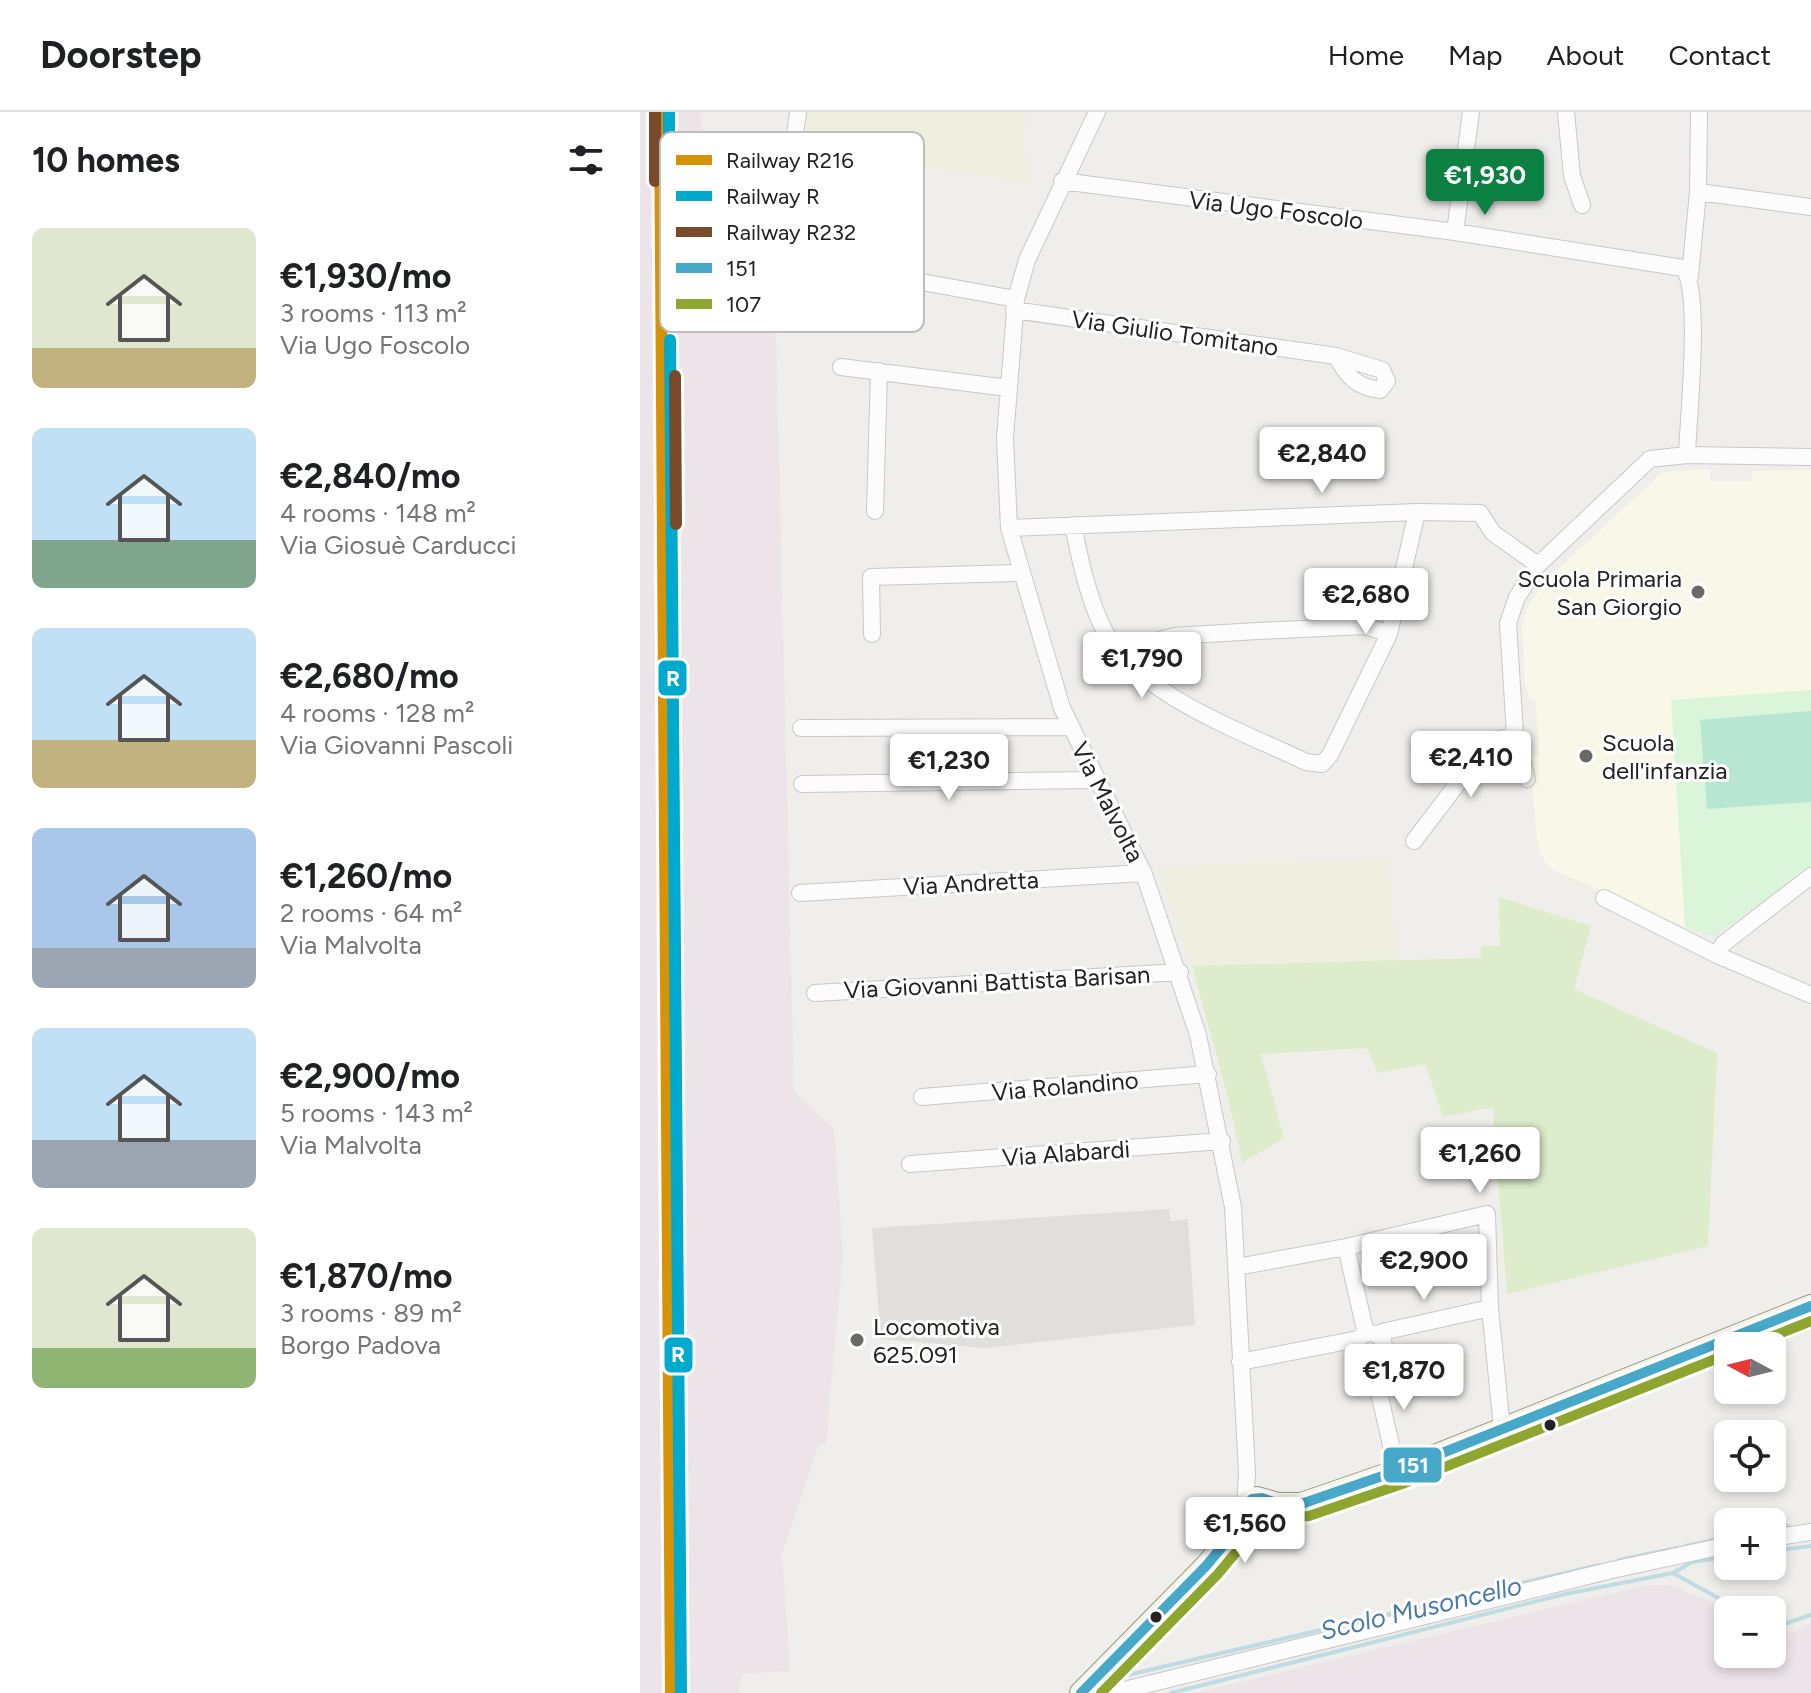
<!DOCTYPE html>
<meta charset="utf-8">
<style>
body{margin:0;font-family:Figtree,sans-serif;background:#f2f2f2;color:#202124;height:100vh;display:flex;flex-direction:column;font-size:30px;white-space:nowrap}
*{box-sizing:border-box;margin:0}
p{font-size:26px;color:#757577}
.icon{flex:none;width:44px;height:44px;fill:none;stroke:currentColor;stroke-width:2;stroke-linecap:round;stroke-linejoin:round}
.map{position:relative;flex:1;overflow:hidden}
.sheet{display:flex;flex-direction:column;background:#fff;width:640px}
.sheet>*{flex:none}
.needle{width:52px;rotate:277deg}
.fabs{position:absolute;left:1074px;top:1220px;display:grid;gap:16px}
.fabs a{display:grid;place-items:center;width:72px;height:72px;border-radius:12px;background:#fff;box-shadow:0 4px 12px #0003;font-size:40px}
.price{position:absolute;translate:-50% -68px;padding:0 18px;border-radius:8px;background:#fff;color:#222;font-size:26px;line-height:52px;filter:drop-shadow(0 2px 4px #0008)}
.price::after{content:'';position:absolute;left:50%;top:48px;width:24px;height:18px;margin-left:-12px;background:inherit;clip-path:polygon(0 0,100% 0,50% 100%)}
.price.on{background:#0b8043;color:#fff}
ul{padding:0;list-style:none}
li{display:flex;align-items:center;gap:24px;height:200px;padding:0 32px}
li span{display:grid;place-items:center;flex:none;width:224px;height:160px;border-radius:12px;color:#555}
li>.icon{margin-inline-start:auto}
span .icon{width:96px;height:96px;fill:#fffc;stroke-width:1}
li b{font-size:34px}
h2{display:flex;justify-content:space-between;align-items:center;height:96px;padding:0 32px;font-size:34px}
header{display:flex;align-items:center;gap:48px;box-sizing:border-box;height:112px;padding:0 40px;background:#fff;border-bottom:2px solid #e0e0e0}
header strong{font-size:38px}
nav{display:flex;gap:44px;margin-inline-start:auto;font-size:28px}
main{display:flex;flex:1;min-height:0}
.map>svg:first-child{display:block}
.industrial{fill:#ede4e9}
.education{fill:#f8f7e8}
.farmland{fill:#efefdf}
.grass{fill:#ddeccb}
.park{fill:#daf5da}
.pitch{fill:#b7e6d2}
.parking{fill:#e0dfde}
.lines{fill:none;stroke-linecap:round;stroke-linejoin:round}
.stream{stroke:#bfdbe3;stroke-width:4}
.street-casing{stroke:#c9c8c7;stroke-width:18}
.secondary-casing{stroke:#999a82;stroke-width:24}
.street{stroke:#fdfcfc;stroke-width:16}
.secondary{stroke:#f4f4ed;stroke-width:22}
.rail{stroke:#ccc;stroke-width:4;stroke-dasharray:16 16;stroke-linecap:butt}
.bus-1-casing{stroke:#fff;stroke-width:16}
.bus-2-casing{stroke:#fff;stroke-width:16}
.bus-1{stroke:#48a8ca;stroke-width:10}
.bus-2{stroke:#8ea630;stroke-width:10}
.rail-1-casing{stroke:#fff;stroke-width:18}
.rail-2-casing{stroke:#fff;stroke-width:18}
.rail-3-casing{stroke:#fff;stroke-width:18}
.rail-1{stroke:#d79205;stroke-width:12}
.rail-2{stroke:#00a9ce;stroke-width:12}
.rail-3{stroke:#7a4b2a;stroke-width:12}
.poi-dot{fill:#6a6968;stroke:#fff;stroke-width:3}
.bus-dot{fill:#222;stroke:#fff;stroke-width:3}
.labels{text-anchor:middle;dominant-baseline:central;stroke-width:6;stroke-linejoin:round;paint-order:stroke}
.street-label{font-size:24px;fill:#222;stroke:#fff}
.poi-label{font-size:24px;fill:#222;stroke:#fff;text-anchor:start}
.water-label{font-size:26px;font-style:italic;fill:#4a7aab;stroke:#fff}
.key{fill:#fff;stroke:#bdbdbd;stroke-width:2}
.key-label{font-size:22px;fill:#222}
.line-badge{stroke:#fff;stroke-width:3}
.badge-label{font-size:22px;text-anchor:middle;font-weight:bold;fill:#fff}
</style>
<header>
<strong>Doorstep</strong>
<nav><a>Home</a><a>Map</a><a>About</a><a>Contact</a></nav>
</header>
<main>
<section class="sheet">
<h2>10 homes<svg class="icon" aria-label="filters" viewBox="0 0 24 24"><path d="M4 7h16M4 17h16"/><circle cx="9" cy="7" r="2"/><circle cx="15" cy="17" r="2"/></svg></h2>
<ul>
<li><span style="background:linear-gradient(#dfe7d0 75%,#c2b280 0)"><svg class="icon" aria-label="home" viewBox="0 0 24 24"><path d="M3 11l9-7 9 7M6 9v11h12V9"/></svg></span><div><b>€1,930/mo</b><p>3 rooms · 113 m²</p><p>Via Ugo Foscolo</p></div></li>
<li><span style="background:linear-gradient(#bfe0f5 70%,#7fa58c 0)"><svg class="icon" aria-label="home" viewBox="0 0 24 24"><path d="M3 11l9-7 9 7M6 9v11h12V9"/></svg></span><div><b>€2,840/mo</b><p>4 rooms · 148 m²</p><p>Via Giosuè Carducci</p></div></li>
<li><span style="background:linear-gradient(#bfe0f5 70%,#c2b280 0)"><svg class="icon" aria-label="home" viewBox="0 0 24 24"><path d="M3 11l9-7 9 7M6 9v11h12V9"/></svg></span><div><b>€2,680/mo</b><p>4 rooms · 128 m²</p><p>Via Giovanni Pascoli</p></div></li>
<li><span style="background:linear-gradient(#a9c7e8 75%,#9aa5b1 0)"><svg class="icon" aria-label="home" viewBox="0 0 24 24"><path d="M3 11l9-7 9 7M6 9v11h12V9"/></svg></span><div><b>€1,260/mo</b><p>2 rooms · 64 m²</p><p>Via Malvolta</p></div></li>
<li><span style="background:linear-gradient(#bfe0f5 70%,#9aa5b1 0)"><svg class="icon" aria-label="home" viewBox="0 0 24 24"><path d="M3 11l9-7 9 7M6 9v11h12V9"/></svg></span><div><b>€2,900/mo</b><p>5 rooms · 143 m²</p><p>Via Malvolta</p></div></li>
<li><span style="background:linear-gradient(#dfe7d0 75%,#8fb573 0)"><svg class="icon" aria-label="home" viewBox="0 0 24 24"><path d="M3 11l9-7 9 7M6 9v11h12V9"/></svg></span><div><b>€1,870/mo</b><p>3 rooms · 89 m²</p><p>Borgo Padova</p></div></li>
</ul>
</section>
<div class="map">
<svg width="1171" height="1581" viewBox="0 0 1171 1581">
<rect width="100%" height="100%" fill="#f0eeeb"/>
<path class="industrial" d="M0 0H60L67 57 102 64 104 75 138 115 135 180 154 980 194 1017 203 1142 186 1332H179L142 1441 150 1559 102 1562 98 1581H0Z
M1007 1473H1030L1090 1498 1088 1542H1132V1521L1155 1520 1171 1510V1581H554Z"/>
<path class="education" d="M1070 357V369H1112V359L1171 358V578L1032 588 1045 815 911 757 903 747 897 729 890 644 899 643 896 590 890 586 885 572 882 513 889 492 908 466 1023 360Z"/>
<path class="farmland" d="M161 0H386L385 34 392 70 157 36Z
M749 748 757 851 552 854 518 758 523 754Z"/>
<path class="grass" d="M859 785 951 814 934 877 1077 941 1068 1134 867 1182 853 995 803 1005 785 952 738 961 727 936 621 942 644 1026 602 1051 589 989 552 854 841 846V834H860Z"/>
<path class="park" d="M1171 578V755L1074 825 1045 815 1031 588Z"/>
<path class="pitch" d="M1171 599V690L1067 697 1060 608Z"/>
<path class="parking" d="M529 1097 530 1109 548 1107 555 1213 345 1236 241 1227 232 1116Z"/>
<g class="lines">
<path class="stream" d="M1132 1417 1148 1414
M1046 1434 1088 1425
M1132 1439 1171 1434
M979 1448 1037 1436
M1033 1461 1100 1498
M1132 1512H1144L1171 1503
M475 1566 959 1453
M531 1581 925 1482 1033 1461 1052 1450 1088 1445"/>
<defs>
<path id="street" d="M158 0C153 44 135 104 159 145L170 150 376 187
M457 0 387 148 376 187 365 326 369 416 422 596 504 762 558 923 593 1095 607 1361 605 1394
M926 0 932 64 942 93
M422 69 815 120 1043 156C1062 177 1048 308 1047 343
M1058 80 1171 95
M815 120 831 0
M1050 164 1058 80 1059 0
M374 198 696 244C707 264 716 275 740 278L747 269 742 258 696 244
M201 255 368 276
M235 399 239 259
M433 413C440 448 448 486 464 518 498 584 602 619 666 650L682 652 690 643 749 522 777 400
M369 416 777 400 840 401 853 421 898 453
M232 522 231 465 381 461
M480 540 534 524 617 519 725 514 749 522
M161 616 431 615
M887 667 875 623 868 511 877 485 898 453 1010 347 1047 343 1171 345
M162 672 455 668
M774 729 849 630 875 623
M160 781 503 761
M964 786 1077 843 1171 883
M1077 843 1083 832 1171 764
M175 881 540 860
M282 985 568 962
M270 1052 582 1029
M706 1135 726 1222
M597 1155 706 1135 847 1102 850 1196 862 1316
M716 1235a14 14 0 1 1 28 0a14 14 0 1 1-28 0Z
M739 1224 742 1220 850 1196
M600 1250 718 1227
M732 1250 757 1359
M1132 1426 1171 1420
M472 1581 972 1458 1088 1433"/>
<path id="secondary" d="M566 1454 611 1420 664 1391 757 1359 1171 1194
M441 1581 566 1454 598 1415 608 1390 617 1386 638 1392H660"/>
</defs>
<use href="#street" class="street-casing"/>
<use href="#secondary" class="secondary-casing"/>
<use href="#street" class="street"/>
<use href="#secondary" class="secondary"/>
<path class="rail" d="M29 69 30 228"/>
<defs>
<path id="bus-1" d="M441 1581 566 1454 596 1418 605 1394 612 1387 622 1386 642 1393 664 1391 757 1359 1171 1194"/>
<path id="bus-2" d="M1108 1234 1171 1209
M461 1581 577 1463 608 1426 618 1400 640 1407 669 1404 762 1372 1088 1242"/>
</defs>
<use href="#bus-1" class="bus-1-casing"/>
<use href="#bus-2" class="bus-2-casing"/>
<use href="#bus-1" class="bus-1"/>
<use href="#bus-2" class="bus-2"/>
<defs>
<path id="rail-1" d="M20 0 31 1581"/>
<path id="rail-2" d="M29 0V69
M30 228 41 1581"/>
<path id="rail-3" d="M15 0V69
M35 264 36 412"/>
</defs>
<use href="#rail-1" class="rail-1-casing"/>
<use href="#rail-2" class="rail-2-casing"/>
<use href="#rail-3" class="rail-3-casing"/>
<use href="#rail-1" class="rail-1"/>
<use href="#rail-2" class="rail-2"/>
<use href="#rail-3" class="rail-3"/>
</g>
<g class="poi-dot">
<circle cx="1058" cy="480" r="8"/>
<circle cx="946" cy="644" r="8"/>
<circle cx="217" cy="1228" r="8"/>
</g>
<g class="bus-dot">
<circle cx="910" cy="1313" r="7"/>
<circle cx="516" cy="1505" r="7"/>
</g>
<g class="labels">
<g class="street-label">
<text transform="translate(636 98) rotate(7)">Via Ugo Foscolo</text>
<text transform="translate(535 221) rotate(8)">Via Giulio Tomitano</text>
<text transform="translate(468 690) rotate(63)">Via Malvolta</text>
<text transform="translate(331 771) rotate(-3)">Via Andretta</text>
<text transform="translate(357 870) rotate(-3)">Via Giovanni Battista Barisan</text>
<text transform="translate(425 974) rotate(-5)">Via Rolandino</text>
<text transform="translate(426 1041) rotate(-4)">Via Alabardi</text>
</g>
<g class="poi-label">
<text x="1042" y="466" text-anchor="end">Scuola Primaria<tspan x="1042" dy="28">San Giorgio</tspan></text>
<text x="962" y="630">Scuola<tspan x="962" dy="28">dell'infanzia</tspan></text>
<text x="233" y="1214">Locomotiva<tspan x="233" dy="28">625.091</tspan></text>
</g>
<g class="water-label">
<text transform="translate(781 1496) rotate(-13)">Scolo Musoncello</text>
</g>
</g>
<rect x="20" y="20" width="264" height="200" rx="12" class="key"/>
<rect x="36" y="43" width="36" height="10" fill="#d79205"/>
<rect x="36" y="79" width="36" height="10" fill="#00a9ce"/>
<rect x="36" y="115" width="36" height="10" fill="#7a4b2a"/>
<rect x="36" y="151" width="36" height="10" fill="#48a8ca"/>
<rect x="36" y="187" width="36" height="10" fill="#8ea630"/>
<g class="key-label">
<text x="86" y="56">Railway R216</text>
<text x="86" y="92">Railway R</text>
<text x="86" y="128">Railway R232</text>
<text x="86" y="164">151</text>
<text x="86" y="200">107</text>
</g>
<g class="line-badge">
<rect x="17" y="547" width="31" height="38" rx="8" fill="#00a9ce"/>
<rect x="23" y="1224" width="31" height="38" rx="8" fill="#00a9ce"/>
<rect x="742" y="1334" width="61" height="38" rx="8" fill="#48a8ca"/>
</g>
<g class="badge-label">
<text x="33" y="574">R</text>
<text x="38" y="1250">R</text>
<text x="773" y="1361">151</text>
</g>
</svg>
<div class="fabs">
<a><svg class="needle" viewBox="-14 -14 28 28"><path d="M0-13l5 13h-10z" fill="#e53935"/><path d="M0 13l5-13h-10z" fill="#757577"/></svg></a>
<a><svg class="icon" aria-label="locate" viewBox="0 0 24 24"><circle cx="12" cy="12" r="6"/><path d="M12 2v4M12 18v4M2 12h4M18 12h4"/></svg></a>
<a>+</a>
<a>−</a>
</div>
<b class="price on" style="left:845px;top:105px">€1,930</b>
<b class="price" style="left:682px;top:383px">€2,840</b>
<b class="price" style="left:726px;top:524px">€2,680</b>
<b class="price" style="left:502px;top:588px">€1,790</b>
<b class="price" style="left:831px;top:687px">€2,410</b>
<b class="price" style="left:309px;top:690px">€1,230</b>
<b class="price" style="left:840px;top:1083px">€1,260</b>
<b class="price" style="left:784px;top:1190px">€2,900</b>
<b class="price" style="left:764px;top:1300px">€1,870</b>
<b class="price" style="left:605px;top:1453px">€1,560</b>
</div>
</main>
